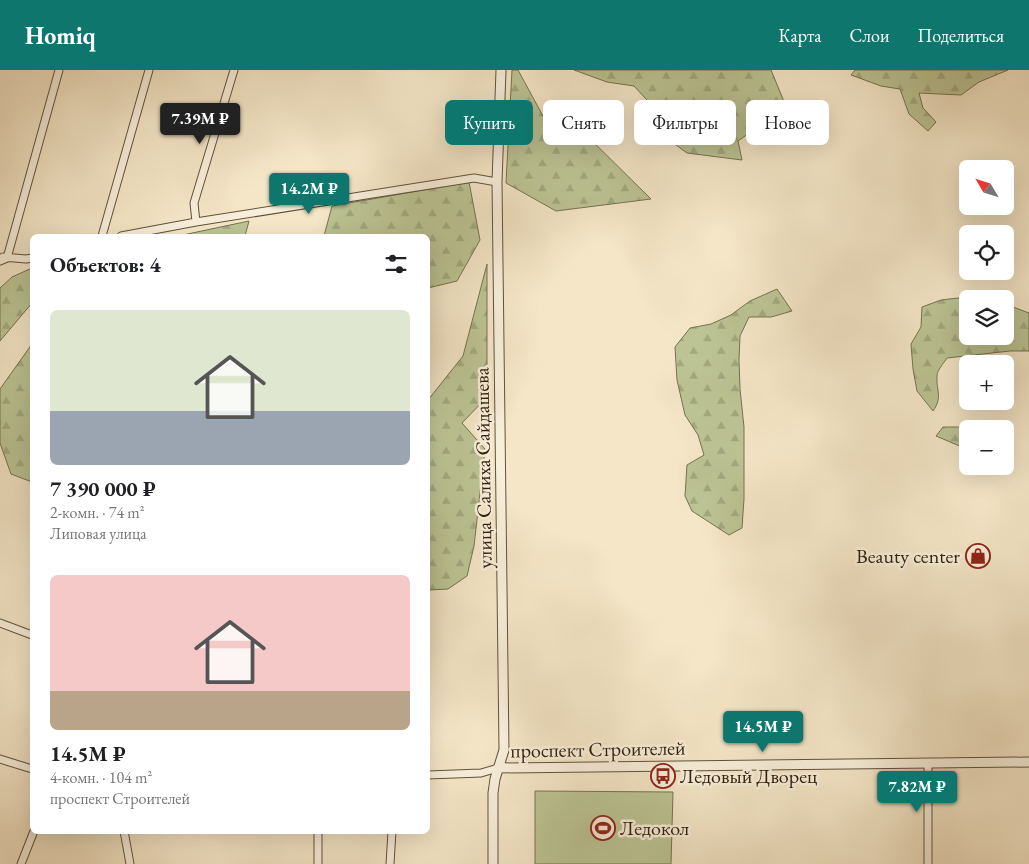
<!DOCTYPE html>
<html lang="ru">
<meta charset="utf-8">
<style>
body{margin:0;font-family:"EB Garamond",serif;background:#f2f2f2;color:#202124;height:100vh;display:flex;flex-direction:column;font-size:19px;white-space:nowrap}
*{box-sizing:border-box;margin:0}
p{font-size:16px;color:#757577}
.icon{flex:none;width:28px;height:28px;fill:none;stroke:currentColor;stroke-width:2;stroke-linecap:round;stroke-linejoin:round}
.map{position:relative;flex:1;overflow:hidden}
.drawer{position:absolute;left:30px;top:164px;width:400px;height:600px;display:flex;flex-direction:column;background:#fff;border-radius:8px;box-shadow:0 5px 20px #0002}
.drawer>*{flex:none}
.hud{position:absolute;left:445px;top:30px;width:475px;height:45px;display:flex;gap:10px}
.needle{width:32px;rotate:308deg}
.buttons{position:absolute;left:959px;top:90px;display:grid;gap:10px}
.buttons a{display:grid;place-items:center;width:55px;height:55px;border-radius:8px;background:#fff;box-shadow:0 5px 20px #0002;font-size:25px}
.price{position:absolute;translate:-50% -42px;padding:0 11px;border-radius:5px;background:#0f766e;color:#fff;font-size:16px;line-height:32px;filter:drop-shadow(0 1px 2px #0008)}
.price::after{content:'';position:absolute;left:50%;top:30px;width:15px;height:11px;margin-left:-8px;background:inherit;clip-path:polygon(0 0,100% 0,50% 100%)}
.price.selected{background:#222;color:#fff}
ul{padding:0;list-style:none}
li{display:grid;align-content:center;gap:10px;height:265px;padding:0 20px}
li span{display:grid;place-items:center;height:155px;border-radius:8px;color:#555}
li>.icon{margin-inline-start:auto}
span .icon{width:90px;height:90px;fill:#fffc;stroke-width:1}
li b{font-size:21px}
h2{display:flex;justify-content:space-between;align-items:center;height:60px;padding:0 20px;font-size:21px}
.pill{padding:0 18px;border-radius:8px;background:#fff;box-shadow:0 5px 20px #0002;font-size:18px;line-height:45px}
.pill.selected{background:#0f766e;color:#fff}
header{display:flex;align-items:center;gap:30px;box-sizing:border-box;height:70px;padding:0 25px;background:#0f766e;color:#fff}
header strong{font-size:24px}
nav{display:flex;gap:28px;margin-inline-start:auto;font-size:18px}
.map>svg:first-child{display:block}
.grass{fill:#bcc495;stroke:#767250}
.forest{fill:url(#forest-firs);stroke:#767250}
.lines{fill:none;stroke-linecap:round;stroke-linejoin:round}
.minor-casing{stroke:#61523b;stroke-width:9}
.tertiary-casing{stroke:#61523b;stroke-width:11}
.minor{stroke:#f8efdb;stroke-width:7}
.tertiary{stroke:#f8efdb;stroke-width:9}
.labels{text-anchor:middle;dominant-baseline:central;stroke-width:5;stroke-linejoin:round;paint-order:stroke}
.street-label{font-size:20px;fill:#30200c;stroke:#f8efdb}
.poi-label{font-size:20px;fill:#30200c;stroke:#f8efdb;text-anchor:start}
</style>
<header>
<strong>Homiq</strong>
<nav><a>Карта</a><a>Слои</a><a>Поделиться</a></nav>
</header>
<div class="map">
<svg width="1029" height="794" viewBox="0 0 1029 794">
<defs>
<pattern id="forest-firs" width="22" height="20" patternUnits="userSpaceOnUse" patternTransform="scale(1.25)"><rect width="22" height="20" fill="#bcc495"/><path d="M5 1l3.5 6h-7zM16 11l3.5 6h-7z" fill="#a2a87f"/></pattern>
</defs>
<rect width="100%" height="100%" fill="#f4e6c7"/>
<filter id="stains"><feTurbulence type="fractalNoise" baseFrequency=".004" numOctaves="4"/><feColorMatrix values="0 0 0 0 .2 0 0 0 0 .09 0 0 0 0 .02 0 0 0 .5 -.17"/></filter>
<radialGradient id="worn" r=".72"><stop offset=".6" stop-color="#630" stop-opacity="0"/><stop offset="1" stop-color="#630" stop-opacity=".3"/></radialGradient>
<path class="grass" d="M535 721 673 722 671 794H535Z"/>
<path class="forest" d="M512 0H518L544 48 578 57 651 129 556 141 506 113Z
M574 0H771L792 51 759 56 738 71 742 90 687 83 665 67 659 43 634 16 607 12Z
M855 0H1008L979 12 961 25 919 23 923 38 936 52 928 61 909 44 900 19 881 16 851 5Z
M469 112 480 170 457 211 428 218V166H324L332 136Z
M249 151 245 166H178Z
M487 194V327L462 353 485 379 474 476 467 506 448 519 430 520 428 522V330L463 286Z
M32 198V233L0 271V218L12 207Z
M777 219 792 241 771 247H749L740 266 739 290 740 319 744 357V429L742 458 729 465 692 441 685 426 687 395 704 385 698 365 685 345 677 310 675 277 690 258 711 254 731 245 750 231Z
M967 227 994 229H968V266H1005V234L1029 243V281H1010L947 288C944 293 937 300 937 306 936 321 943 327 933 341L917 321 913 299 911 274 921 257 922 237 941 230Z
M32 274V412L11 404 0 373V319Z
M943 357H975L977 359H968L967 377H962L936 366Z"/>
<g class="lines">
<defs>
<path id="minor" d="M196 152 194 133 234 0
M102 166 149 0
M121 166 196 152 474 108 497 112
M3 187 26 189 32 188
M0 191 7 188 59 0
M0 553 32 565
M0 689 32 699
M928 693V794
M428 705 481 703 498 698
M124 761 130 794
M21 794 34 761
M318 794V761
M390 794 392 761"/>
<path id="tertiary" d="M498 698 1029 692
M493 794V723L495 709 504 680 497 112 501 0"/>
</defs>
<use href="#minor" class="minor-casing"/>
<use href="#tertiary" class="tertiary-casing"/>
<use href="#minor" class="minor"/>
<use href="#tertiary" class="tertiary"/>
</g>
<defs>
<symbol id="shop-ring" viewBox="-11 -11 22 22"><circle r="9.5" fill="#f8efdb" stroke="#8f2418" stroke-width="1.5"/><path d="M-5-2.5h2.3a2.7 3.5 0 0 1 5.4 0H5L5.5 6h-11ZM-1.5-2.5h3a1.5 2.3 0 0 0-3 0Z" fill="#8f2418"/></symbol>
<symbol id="bus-ring" viewBox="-11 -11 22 22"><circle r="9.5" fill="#f8efdb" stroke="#8f2418" stroke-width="1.5"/><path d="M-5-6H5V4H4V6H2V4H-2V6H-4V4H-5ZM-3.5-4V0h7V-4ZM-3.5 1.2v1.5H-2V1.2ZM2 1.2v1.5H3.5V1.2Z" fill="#8f2418"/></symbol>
<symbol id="stadium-ring" viewBox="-11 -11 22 22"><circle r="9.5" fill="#f8efdb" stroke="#8f2418" stroke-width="1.5"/><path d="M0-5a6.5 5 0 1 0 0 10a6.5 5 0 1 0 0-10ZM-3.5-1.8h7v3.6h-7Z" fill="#8f2418"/></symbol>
</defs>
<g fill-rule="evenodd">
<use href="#shop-ring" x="964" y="472" width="28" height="28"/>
<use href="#bus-ring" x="649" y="692" width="28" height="28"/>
<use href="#stadium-ring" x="589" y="744" width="28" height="28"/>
</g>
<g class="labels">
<g class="street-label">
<text transform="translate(483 398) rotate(-91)">улица Салиха Сайдашева</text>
<text transform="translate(598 679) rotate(-1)">проспект Строителей</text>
</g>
<g class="poi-label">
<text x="960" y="486" text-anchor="end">Beauty center</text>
<text x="680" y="706">Ледовый Дворец</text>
<text x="620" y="758">Ледокол</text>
</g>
</g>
<rect width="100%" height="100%" filter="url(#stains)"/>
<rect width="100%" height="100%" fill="url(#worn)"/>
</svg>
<div class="buttons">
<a><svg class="needle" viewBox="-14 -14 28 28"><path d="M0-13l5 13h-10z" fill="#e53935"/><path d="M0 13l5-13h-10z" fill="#757577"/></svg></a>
<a><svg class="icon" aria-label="locate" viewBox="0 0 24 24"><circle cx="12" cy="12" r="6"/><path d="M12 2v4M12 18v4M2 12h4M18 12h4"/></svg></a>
<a><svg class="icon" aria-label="layers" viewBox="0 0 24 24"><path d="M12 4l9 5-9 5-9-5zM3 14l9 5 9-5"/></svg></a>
<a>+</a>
<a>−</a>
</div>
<b class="price selected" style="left:200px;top:75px">7.39M ₽</b>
<b class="price" style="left:309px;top:145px">14.2M ₽</b>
<b class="price" style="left:763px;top:683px">14.5M ₽</b>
<b class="price" style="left:917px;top:743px">7.82M ₽</b>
<div class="hud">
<a class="pill selected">Купить</a>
<a class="pill">Снять</a>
<a class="pill">Фильтры</a>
<a class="pill">Новое</a>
</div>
<section class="drawer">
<h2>Объектов: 4<svg class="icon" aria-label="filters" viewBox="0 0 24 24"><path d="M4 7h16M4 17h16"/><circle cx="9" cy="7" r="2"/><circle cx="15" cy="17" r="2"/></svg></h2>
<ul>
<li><span style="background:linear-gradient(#dfe7d0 65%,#9aa5b1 0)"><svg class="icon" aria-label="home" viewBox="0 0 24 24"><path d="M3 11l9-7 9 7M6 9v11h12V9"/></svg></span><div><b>7 390 000 ₽</b><p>2-комн. · 74 m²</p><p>Липовая улица</p></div></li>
<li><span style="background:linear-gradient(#f6c9c9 75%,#b9a48a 0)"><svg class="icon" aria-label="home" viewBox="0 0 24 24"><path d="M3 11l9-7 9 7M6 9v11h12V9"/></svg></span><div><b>14.5M ₽</b><p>4-комн. · 104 m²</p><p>проспект Строителей</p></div></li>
</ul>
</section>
</div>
